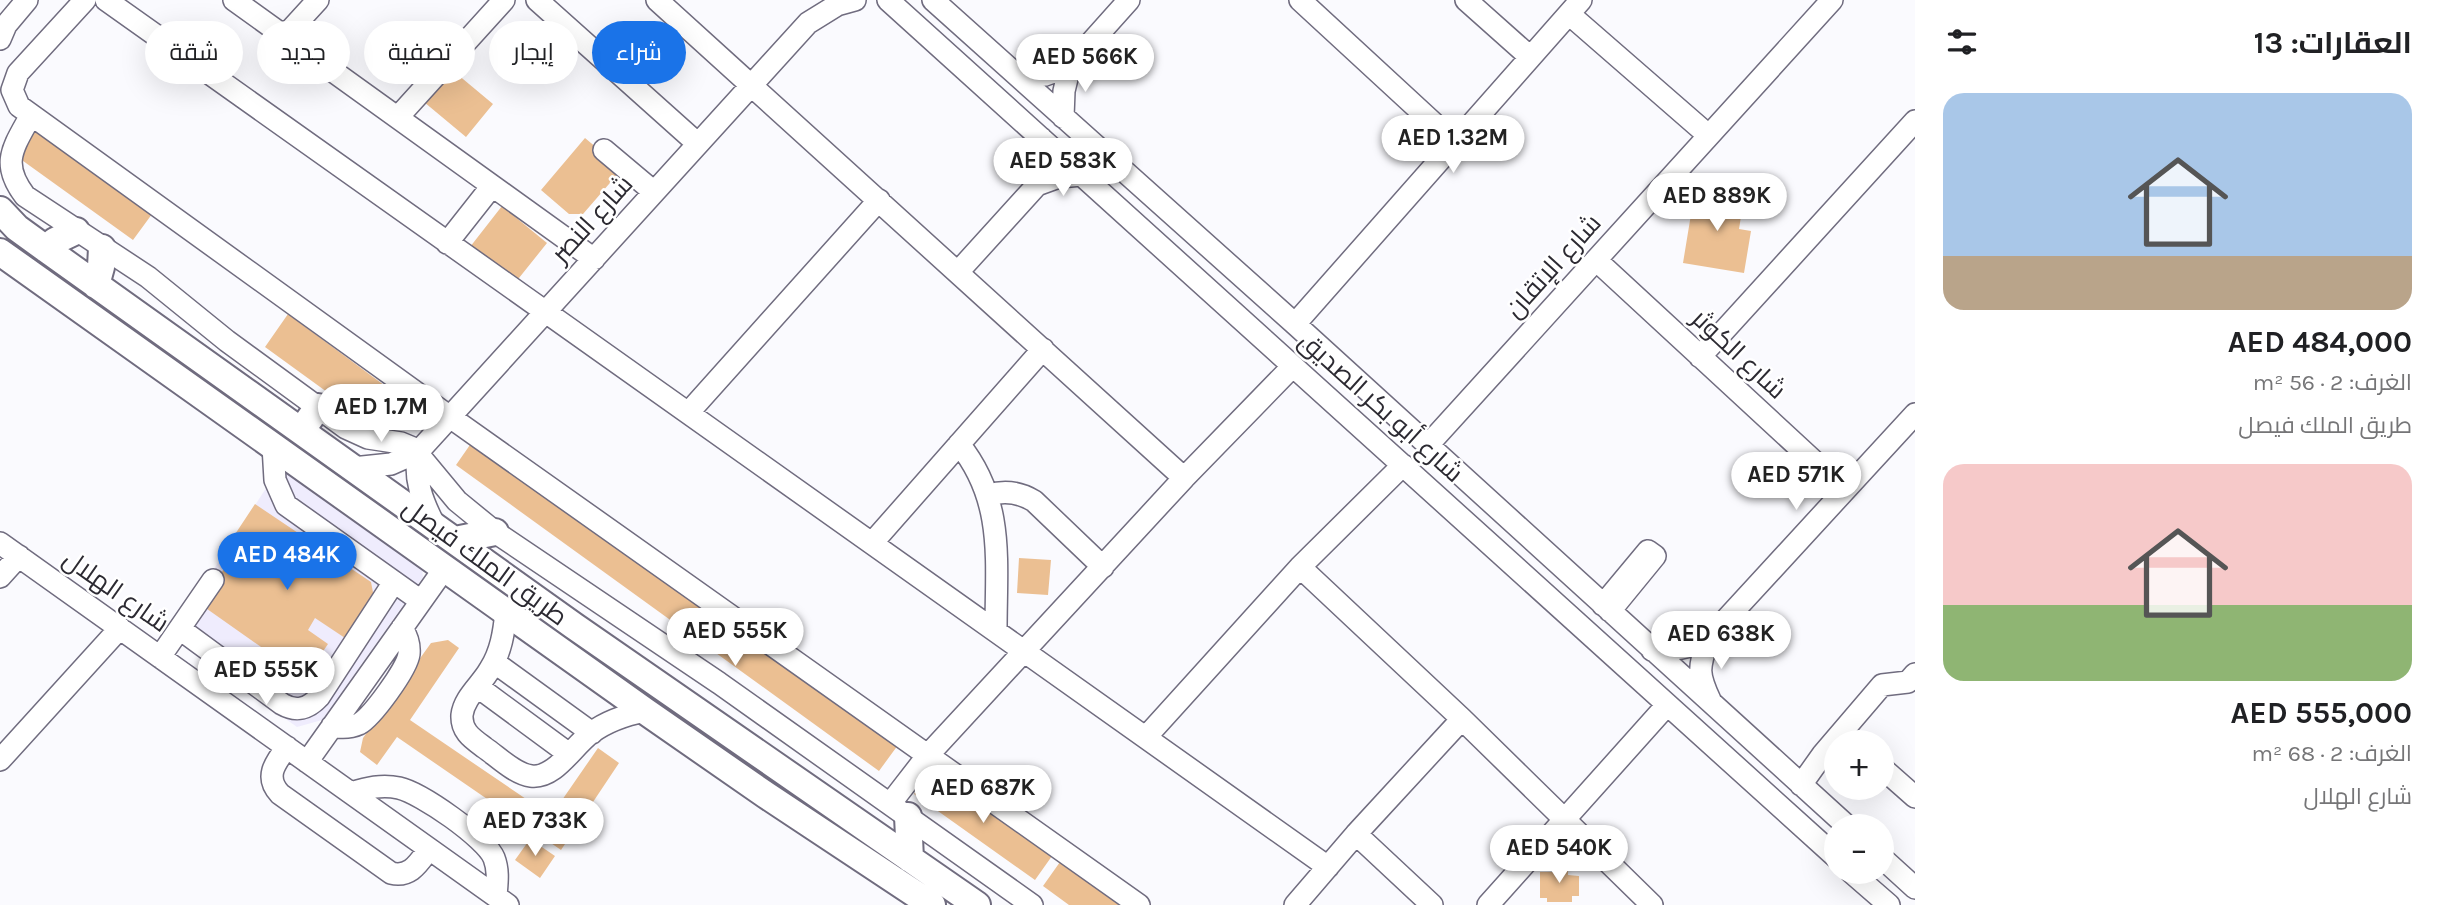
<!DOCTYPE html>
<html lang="ar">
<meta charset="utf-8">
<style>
body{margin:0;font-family:Karla,Cairo,sans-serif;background:#f2f2f2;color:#202124;direction:rtl;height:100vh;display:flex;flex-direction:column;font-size:26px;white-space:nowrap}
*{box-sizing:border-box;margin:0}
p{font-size:23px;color:#757577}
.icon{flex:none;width:38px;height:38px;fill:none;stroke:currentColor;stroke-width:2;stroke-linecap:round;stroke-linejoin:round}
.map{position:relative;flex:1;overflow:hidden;direction:ltr}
.panel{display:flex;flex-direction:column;background:#fff;width:525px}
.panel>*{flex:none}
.guide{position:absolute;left:21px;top:21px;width:665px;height:63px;direction:rtl;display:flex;gap:14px}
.tools{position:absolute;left:1824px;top:730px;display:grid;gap:14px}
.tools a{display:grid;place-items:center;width:70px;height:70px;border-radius:50%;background:#fff;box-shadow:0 7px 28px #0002;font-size:35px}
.price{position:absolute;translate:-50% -60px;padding:0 16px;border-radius:24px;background:#fff;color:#222;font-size:23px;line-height:46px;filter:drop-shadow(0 2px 4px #0008)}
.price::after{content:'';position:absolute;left:50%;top:42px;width:21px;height:16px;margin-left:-10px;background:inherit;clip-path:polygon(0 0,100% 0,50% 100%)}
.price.on{background:#1a73e8;color:#fff}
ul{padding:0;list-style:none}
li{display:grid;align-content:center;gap:14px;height:371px;padding:0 28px}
li span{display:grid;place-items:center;height:217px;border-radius:21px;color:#555}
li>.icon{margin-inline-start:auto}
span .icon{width:126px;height:126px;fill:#fffc;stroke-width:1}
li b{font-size:30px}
h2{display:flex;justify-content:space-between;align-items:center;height:84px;padding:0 28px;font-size:30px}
.pill{padding:0 24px;border-radius:32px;background:#fff;box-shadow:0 7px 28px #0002;font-size:24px;line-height:63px}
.pill.on{background:#1a73e8;color:#fff}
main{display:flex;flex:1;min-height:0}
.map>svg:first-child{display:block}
.built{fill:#efecfd}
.building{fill:#ebbf92}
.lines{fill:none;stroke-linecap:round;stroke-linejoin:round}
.minor-casing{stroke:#706c7f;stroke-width:24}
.major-casing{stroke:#706c7f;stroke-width:30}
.minor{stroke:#fff;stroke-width:21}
.major{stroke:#fff;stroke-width:26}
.labels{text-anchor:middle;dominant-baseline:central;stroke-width:5;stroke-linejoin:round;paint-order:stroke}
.street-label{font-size:26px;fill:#2c2a32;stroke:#fff}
</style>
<main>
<section class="panel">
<h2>العقارات: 13<svg class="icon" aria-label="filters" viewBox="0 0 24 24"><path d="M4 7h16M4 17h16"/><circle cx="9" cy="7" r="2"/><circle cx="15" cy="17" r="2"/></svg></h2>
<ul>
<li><span style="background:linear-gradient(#a9c7e8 75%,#b9a48a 0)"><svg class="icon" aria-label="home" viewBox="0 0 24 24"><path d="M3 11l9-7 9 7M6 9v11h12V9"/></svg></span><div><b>AED 484,000</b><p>الغرف: 2 · 56 m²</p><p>طريق الملك فيصل</p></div></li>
<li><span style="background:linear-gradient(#f6c9c9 65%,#8fb573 0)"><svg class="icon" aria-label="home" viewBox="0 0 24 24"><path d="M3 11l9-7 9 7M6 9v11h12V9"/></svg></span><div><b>AED 555,000</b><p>الغرف: 2 · 68 m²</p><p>شارع الهلال</p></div></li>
</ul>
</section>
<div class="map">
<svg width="1915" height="905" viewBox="0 0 1915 905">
<rect width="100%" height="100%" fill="#fafafe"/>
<path class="built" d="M281 465 420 554 423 577 322 720 297 727 170 637Z"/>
<path class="building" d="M280 40 293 50 277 71 265 62Z
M451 69 493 104 466 137 424 102Z
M33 123 155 210 133 240 12 153Z
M585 138 622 169 583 214H569L541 190Z
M1695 190 1744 198 1739 229 1751 231 1744 273 1683 263Z
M502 206 547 243 515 283 470 247Z
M288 314 392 391 398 384 425 404 412 422 404 416 389 437 265 347Z
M472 442 898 745 879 771 456 465Z
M255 504 371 582 375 603 348 640 315 618 308 630 328 644 305 678 200 604 224 569 235 576 243 565 224 551Z
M1019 558 1051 560 1048 595 1017 593Z
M448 640 459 648 410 720 551 816 598 748 619 763 561 850 397 737 377 765 360 752 363 738 431 643Z
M931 770 1052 856 1035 880 914 794Z
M530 839 555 856 540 878 515 860Z
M1060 862 1122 905H1069L1043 886Z
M1553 866H1568V875L1579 876V896H1572V902H1547V898H1540V872H1553Z"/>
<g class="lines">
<defs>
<path id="minor" d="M85 0 18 73 12 90 19 106 450 417 1139 905
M106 0 1328 867
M234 0 594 259
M537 0 698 144
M657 0 1184 478
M888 0 1836 857
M933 0 1295 324 1847 826
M1300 0 1454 142
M1466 0 1530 57
M1569 14 1708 135
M285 36 318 0
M0 39 6 25 27 0
M1019 77 1045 75 1070 66 1129 0
M31 115C13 148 0 163 25 196L148 277 227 341 346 428 368 438 401 443 413 448 457 501 495 532 719 683 1032 905
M398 117 504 0
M1063 117 1064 91 1070 66
M604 150 654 192
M1037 185 1041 161V138
M447 243 492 186
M1596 260 1844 489
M958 272 1037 185 1059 177 1082 175
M1295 324 1581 0
M1700 357 1915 121
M689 412 879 200
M959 444C1005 501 996 561 996 630
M1428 445 1832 0
M273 446 275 480 286 505 421 601
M418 452C414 480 422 501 435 526
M353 468 391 464 418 452 808 23 837 5 855 0
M989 495C1005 490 1019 492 1034 501L1103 567
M873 542 1043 349
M0 543 508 905
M1300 567 1462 719 1652 905
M0 577 19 556
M1603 605 1648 551 1655 556 1610 611
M506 612C504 632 501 652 490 669 482 684 464 697 462 715 461 732 473 739 485 748 498 757 515 774 531 776 555 779 573 746 591 733 607 721 625 715 645 711
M180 629 282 704C296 712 308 709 319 697L394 582
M1708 639C1699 668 1697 672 1710 700
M1652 650C1673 650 1689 649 1708 639L1915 414
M160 657 213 580
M494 662 592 733
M478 687 569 754
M332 726C341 728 350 728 359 724 372 717 407 669 409 654 410 644 407 636 402 628
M1146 737 1300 567 1403 465
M287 747C275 763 264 777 280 794L391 873C411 878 419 862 429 849
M0 760 120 628
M307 762 444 569
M1881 767 1915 797
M1801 785 1823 754 1882 685 1908 682 1915 674
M351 793C367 788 382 784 399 788 421 793 486 838 494 858 499 871 497 883 496 896
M890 804 928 755 1184 478 1293 366
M1356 834 1432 905
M1881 857 1915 888
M1851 872 1889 905
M1295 905 1356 834 1462 719
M1488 905 1667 705"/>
<path id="major" d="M0 210 17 228 46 249 574 626 977 905
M46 249 55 241 76 231
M0 252 645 711 766 795 932 905
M96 285 101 267 102 248
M301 431 318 407
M455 540 495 532
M908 816 910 859"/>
</defs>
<use href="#minor" class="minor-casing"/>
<use href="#major" class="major-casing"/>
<use href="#minor" class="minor"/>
<use href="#major" class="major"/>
</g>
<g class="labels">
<g class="street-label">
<text transform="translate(592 219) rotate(-48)">شارع النصر</text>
<text transform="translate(1553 266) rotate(-48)">شارع الإتقان</text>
<text transform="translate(1739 354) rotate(43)">شارع الكوثر</text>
<text transform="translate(1381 407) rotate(42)">شارع أبو بكر الصديق</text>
<text transform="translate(485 562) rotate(36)">طريق الملك فيصل</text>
<text transform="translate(116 591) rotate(35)">شارع الهلال</text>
</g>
</g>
</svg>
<div class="tools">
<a>+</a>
<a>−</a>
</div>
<b class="price" style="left:1085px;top:94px">AED 566K</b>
<b class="price" style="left:1453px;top:175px">AED 1.32M</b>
<b class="price" style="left:1063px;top:198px">AED 583K</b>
<b class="price" style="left:1717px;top:233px">AED 889K</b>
<b class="price" style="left:381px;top:444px">AED 1.7M</b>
<b class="price" style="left:1796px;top:512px">AED 571K</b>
<b class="price on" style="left:287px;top:592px">AED 484K</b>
<b class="price" style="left:735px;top:668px">AED 555K</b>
<b class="price" style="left:1721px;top:671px">AED 638K</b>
<b class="price" style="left:266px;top:707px">AED 555K</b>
<b class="price" style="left:983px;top:825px">AED 687K</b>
<b class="price" style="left:535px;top:858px">AED 733K</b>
<b class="price" style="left:1559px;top:885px">AED 540K</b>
<div class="guide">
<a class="pill on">شراء</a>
<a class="pill">إيجار</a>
<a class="pill">تصفية</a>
<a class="pill">جديد</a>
<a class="pill">شقة</a>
</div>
</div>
</main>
